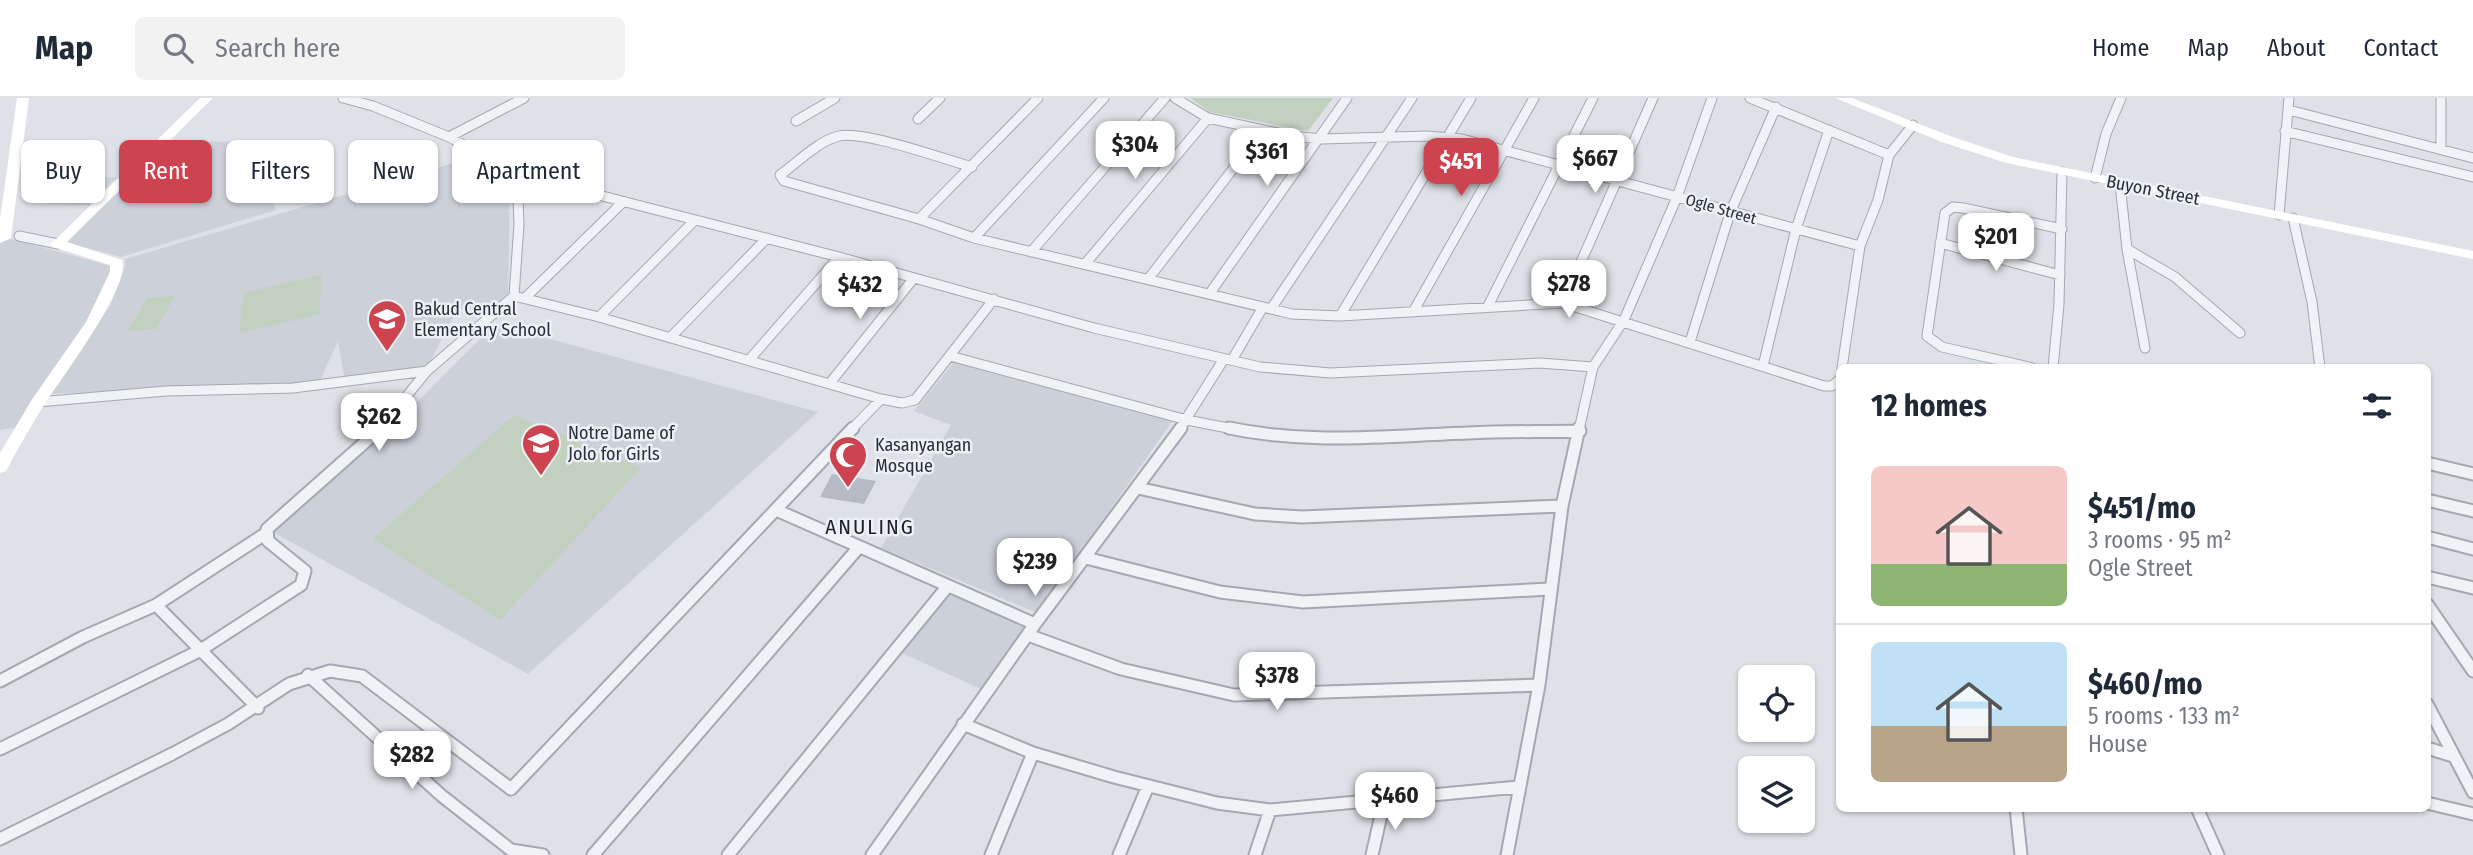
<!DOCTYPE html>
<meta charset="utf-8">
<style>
body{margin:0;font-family:"Fira Sans Condensed",sans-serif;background:#f2f2f3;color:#1f2937;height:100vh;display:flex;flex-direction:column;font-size:26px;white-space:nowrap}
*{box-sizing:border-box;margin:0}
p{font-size:23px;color:#747a83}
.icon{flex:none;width:38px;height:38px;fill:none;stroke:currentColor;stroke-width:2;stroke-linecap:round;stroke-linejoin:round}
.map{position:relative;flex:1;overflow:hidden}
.panel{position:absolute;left:1836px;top:266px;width:595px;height:448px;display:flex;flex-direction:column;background:#fff;border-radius:10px;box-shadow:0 2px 5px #0004}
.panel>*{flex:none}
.guide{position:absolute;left:21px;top:42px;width:665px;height:63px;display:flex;gap:14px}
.fabs{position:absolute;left:1738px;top:567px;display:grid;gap:14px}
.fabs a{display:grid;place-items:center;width:77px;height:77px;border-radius:10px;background:#fff;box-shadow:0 2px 5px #0004;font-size:35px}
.price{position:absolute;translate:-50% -60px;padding:0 16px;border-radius:14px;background:#fff;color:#222;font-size:23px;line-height:46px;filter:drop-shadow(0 2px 4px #0008)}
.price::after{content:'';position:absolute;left:50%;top:42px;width:21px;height:16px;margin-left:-10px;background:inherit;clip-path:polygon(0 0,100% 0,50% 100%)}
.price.current{background:#cd434f;color:#fff}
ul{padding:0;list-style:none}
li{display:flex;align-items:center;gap:21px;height:175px;padding:0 35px}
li+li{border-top:2px solid #e0e1e3}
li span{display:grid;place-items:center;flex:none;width:196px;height:140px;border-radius:10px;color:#555}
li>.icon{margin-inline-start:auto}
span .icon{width:84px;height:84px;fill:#fffc;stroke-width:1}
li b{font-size:30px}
h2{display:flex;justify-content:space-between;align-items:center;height:84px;padding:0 35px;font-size:30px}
.chip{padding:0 24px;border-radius:10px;background:#fff;box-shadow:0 2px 5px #0004;font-size:24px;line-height:63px}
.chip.current{background:#cd434f;color:#fff}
header{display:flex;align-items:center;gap:42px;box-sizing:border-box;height:98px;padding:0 35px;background:#fff;border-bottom:2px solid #e0e1e3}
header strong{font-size:33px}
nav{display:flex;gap:38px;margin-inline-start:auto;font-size:24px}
.search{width:490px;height:63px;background:#f2f2f3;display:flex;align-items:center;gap:18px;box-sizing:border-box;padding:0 24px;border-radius:10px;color:#747a83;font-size:26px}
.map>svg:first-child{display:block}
.built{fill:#ccd0d9}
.green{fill:#c2d1bf}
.building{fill:#b5bac4}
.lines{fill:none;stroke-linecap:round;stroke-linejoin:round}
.street-far1-casing{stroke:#a3a8b1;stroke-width:11}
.street-casing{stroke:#a3a8b1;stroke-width:15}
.street-far1{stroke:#f0f2f6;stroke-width:9}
.street{stroke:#f0f2f6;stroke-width:11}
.secondary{fill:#fff;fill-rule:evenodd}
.labels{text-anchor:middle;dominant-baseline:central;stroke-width:5;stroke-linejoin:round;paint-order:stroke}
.far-street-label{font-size:16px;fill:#272e3e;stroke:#edf0f5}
.street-label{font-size:18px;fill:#272e3e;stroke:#edf0f5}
.poi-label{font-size:18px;fill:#272e3e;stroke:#edf0f5;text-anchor:start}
.quarter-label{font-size:21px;letter-spacing:2px;fill:#1a1f2f;stroke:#edf0f5}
</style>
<header>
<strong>Map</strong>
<div class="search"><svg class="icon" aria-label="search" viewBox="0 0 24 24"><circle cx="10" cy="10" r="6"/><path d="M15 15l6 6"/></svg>Search here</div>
<nav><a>Home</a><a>Map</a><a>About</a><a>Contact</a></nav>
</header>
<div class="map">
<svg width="2473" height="757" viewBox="0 0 2473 757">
<rect width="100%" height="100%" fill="#dee1e7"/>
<path class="built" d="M167 43 252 44 276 112 121 159 65 144Z
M474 59 510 82 508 198 496 207 457 211 428 268 345 283 338 243 319 285 47 296 110 208 125 169V161Z
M117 79 89 107 47 106 71 82Z
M11 141 111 168 103 200 19 329 0 332V144Z
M495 226 818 314 528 576 273 434 397 324Z
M954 264 1173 322 1038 515 881 450 951 327 914 313Z
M948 496 1026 530 981 591 902 555Z"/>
<path class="green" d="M1190 0H1333L1308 33 1210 14Z
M321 177 320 216 239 235 243 195Z
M175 198 156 231 128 233 147 200Z
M514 317 641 370 500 522 373 441Z"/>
<path class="building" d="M832 376 876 383 864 406 820 399Z"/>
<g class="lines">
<defs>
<path id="street-far1" d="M343 0 373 8 449 39 517 76 839 159 1094 230 1260 269 1330 275 1540 265 1593 269
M1038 0 919 121 974 140 1292 216 1340 218 1563 205 1824 288H1832L1839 282
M1175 0 1208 20 1291 38 1321 41 1427 38 1462 41 1860 148
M1750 0 1889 57
M2441 0V51
M2289 12 2473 60
M918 21 940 0
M796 23 835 0
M2285 33 2473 79
M449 39 524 0
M517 76 519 126 514 198 599 219 881 301 902 305 915 302 994 201
M2095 80 2106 36 2121 0
M2120 86 2127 151 2145 250
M2279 117 2289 0
M2293 120 2312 204 2320 270
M919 121 784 83 780 77C797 65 818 43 839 38 863 32 944 61 972 69
M19 138 58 146
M974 140 1104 0
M1940 145 2060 177
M2127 151 2175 179 2240 235
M1031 154 1165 0
M1085 166 1208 20
M1149 180 1263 32
M1210 195 1347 0
M525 200 623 104
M1563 205 1653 0
M1488 208 1593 0
M1271 211 1412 0
M1413 214 1534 0
M1340 218 1471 0
M599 219 694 123
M670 240 767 140
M1690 244 1730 115 1776 9
M950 258 1187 322 1238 332
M749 262 839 159
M1232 262 1263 209
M1763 268 1796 131 1829 32
M1842 270 1860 148 1878 102 1889 57 1913 27
M2033 270 1942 249 1927 238 1945 115 1953 109 1963 110 2062 131
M2053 270 2059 206 2062 74
M830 285 914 180
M38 304 166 293 293 290 427 273
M379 332 427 273 514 198
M851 332 881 301
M1179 332 1224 261
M1579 332 1593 269 1624 222 1677 99 1712 0"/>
<path id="street" d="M1229 330C1312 347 1384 338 1468 335 1505 333 1543 334 1580 333
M2427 365 2473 376
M1138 390 1255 416 1302 419 1562 408
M2427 402 2473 413
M776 412 1035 526
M2427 439 2473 451
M1086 460 1220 494 1303 504 1550 491
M2427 479 2473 490
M2427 506 2473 573
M156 507 258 610
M1028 537 1121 571 1234 597 1539 587
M308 577 442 698 511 752 543 757
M0 583 83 539 156 507 265 436
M2427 606 2473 694
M963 626 1033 655 1114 679 1217 705 1270 712 1518 689
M2427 650 2453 658
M0 651 199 553 301 487 305 473 268 443 267 431 381 330
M2427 705 2473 716
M2016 710 2021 757
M2197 710 2218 757
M0 741 172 656 228 626 289 586 330 573 362 578 511 691 853 330
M593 757 859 449
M728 757 947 489
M872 757 1035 526 1181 330
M991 757 1033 655
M1119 757 1148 688
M1255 757 1270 712
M1372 757 1384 704
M1507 757 1539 587 1562 408 1579 330"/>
</defs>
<use href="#street-far1" class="street-far1-casing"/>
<use href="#street" class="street-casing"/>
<use href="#street-far1" class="street-far1"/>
<use href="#street" class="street"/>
<path class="secondary" d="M17 0H29L11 140 0 145V121Z
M200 0H213L67 144 122 162C132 187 60 282 44 307 30 329 18 351 6 373L0 375V355L33 300 86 224 110 174V167L53 149 51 146Z
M1835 0H1852L1950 38 2013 59 2473 153V161L2006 65 1942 44Z"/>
</g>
<defs>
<symbol id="school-pin" viewBox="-11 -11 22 30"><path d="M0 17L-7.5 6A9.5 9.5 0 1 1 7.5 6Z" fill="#cd434f" stroke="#edf0f5"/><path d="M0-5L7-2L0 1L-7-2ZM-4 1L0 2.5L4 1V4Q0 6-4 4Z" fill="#fff"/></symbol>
<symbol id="mosque-pin" viewBox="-11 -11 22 30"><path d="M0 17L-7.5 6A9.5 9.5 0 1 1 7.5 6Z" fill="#cd434f" stroke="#edf0f5"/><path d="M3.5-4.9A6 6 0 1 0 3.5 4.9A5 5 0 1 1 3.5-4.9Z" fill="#fff"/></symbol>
</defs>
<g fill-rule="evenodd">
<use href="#school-pin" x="365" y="199" width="44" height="60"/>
<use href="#school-pin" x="519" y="323" width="44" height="60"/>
<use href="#mosque-pin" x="826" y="335" width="44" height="60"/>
</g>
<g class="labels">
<g class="far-street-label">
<text transform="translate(1721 111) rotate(16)">Ogle Street</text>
</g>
<g class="street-label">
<text transform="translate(2153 92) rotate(11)">Buyon Street</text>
</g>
<g class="poi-label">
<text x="414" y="211">Bakud Central<tspan x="414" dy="21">Elementary School</tspan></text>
<text x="568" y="335">Notre Dame of<tspan x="568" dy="21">Jolo for Girls</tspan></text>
<text x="875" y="347">Kasanyangan<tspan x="875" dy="21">Mosque</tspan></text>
</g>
<g class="quarter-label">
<text x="870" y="429">ANULING</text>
</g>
</g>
</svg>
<div class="fabs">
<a><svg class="icon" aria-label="locate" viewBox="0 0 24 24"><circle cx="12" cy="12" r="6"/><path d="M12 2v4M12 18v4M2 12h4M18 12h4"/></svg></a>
<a><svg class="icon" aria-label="layers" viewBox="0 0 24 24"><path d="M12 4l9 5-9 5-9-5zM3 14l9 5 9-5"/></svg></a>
</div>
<b class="price" style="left:1135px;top:83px">$304</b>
<b class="price" style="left:1267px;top:90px">$361</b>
<b class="price" style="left:1595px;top:97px">$667</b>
<b class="price current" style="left:1461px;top:100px">$451</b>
<b class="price" style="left:1996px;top:175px">$201</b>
<b class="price" style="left:1569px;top:222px">$278</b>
<b class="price" style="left:860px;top:223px">$432</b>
<b class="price" style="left:379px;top:355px">$262</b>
<b class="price" style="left:1035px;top:500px">$239</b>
<b class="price" style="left:1277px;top:614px">$378</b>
<b class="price" style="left:412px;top:693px">$282</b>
<b class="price" style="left:1395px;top:734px">$460</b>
<div class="guide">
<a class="chip">Buy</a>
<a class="chip current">Rent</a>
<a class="chip">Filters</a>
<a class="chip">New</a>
<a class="chip">Apartment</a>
</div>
<section class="panel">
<h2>12 homes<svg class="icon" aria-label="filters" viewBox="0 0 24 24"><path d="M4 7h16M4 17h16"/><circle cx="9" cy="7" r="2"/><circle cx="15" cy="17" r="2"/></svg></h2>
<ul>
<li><span style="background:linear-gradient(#f6c9c9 70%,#8fb573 0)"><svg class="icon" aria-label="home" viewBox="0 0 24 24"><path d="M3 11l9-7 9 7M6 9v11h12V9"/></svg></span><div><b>$451/mo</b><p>3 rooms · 95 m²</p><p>Ogle Street</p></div></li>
<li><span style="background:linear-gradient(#bfe0f5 60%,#b9a48a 0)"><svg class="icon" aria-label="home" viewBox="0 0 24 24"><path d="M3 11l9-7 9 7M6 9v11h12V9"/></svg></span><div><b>$460/mo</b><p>5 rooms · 133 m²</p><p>House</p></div></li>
</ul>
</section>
</div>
